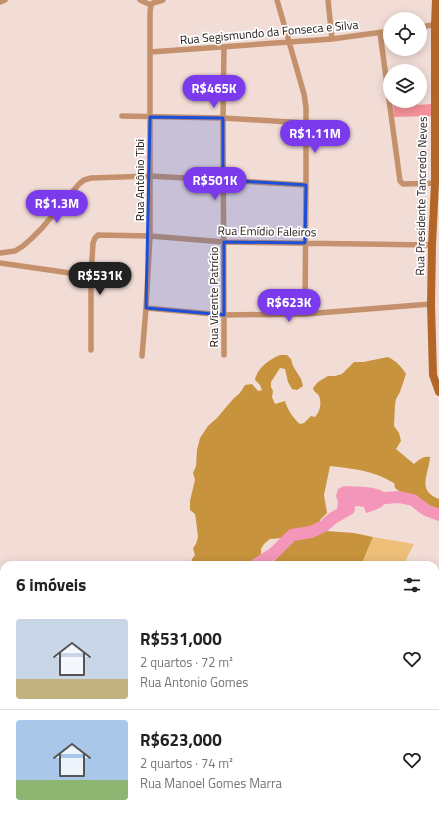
<!DOCTYPE html>
<html lang="pt">
<meta charset="utf-8">
<style>
body{margin:0;font-family:"Titillium Web",sans-serif;background:#f6f6f6;color:#222;height:100vh;display:flex;flex-direction:column;font-size:15px;white-space:nowrap}
*{box-sizing:border-box;margin:0}
p{font-size:13px;color:#767676}
.icon{flex:none;width:22px;height:22px;fill:none;stroke:currentColor;stroke-width:2;stroke-linecap:round;stroke-linejoin:round}
.map{position:relative;flex:1;overflow:hidden}
.side{position:absolute;left:0px;top:561px;width:439px;height:256px;display:flex;flex-direction:column;background:#fff;border-radius:12px 12px 0 0;box-shadow:0 2px 10px #0003}
.side>*{flex:none}
.fabs{position:absolute;left:383px;top:12px;display:grid;gap:8px}
.fabs a{display:grid;place-items:center;width:44px;height:44px;border-radius:50%;background:#fff;box-shadow:0 2px 10px #0003;font-size:20px}
.price{position:absolute;translate:-50% -34px;padding:0 9px;border-radius:14px;background:#7c3aed;color:#fff;font-size:13px;line-height:26px;filter:drop-shadow(0 1px 2px #0008)}
.price::after{content:'';position:absolute;left:50%;top:24px;width:12px;height:9px;margin-left:-6px;background:inherit;clip-path:polygon(0 0,100% 0,50% 100%)}
.price.current{background:#222;color:#fff}
ul{padding:0;list-style:none}
li{display:flex;align-items:center;gap:12px;height:100px;padding:0 16px}
li+li{border-top:1px solid #e0e0e0}
li span{display:grid;place-items:center;flex:none;width:112px;height:80px;border-radius:4px;color:#555}
li>.icon{margin-inline-start:auto}
span .icon{width:48px;height:48px;fill:#fffc;stroke-width:1}
li b{font-size:17px}
h2{display:flex;justify-content:space-between;align-items:center;height:48px;padding:0 16px;font-size:17px}
.map>svg:first-child{display:block}
.green{fill:#eebf79}
.forest{fill:#c7933d}
.water{fill:#f396b9}
.lines{fill:none;stroke-linecap:round;stroke-linejoin:round}
.river{stroke:#f396b9;stroke-width:12}
.building{fill:#f49298}
.street{stroke:#c4916c;stroke-width:5.5}
.secondary{stroke:#b26729;stroke-width:8}
.rail{stroke:#4d423f;stroke-width:2;stroke-dasharray:5 5;stroke-linecap:butt}
.marked{fill:#1d4ed8;fill-opacity:0.2;stroke:#1d4ed8;stroke-width:3;stroke-linejoin:round}
.labels{text-anchor:middle;dominant-baseline:central;stroke-width:3.5;stroke-linejoin:round;paint-order:stroke}
.street-label{font-size:12px;fill:#1f1715;stroke:#fff}
</style>
<div class="map">
<svg width="439" height="817" viewBox="0 0 439 817">
<rect width="100%" height="100%" fill="#f2dcd6"/>
<path class="green" d="M373 537 414 544 403 565H361Z
M362 813H415V817H363Z"/>
<path class="forest" d="M280 355H287L291 359 293 366 301 379 303 386 297 390 292 389 288 382 285 369 280 368 271 382V387L273 391 272 397 275 404 285 401C287 409 294 419 300 424L304 423 311 416 315 417C320 411 322 404 319 396 317 392 314 393 313 388L318 382 328 376H335L342 374 354 362H363L388 357C396 361 401 366 406 374L400 392 396 399 395 405 394 426 399 433 401 441 396 449 414 464C419 460 423 456 430 457 429 474 416 491 439 499V511L433 508 426 506 417 499 403 494 395 488 394 483C372 470 354 469 330 466L324 495 327 513 320 520 319 524C309 529 300 528 289 531L287 535 283 538 270 539 264 544 261 549V554L256 560 247 565H191L192 559 195 555 193 548 196 544 198 537 196 520 195 514 190 510V501L195 480 193 473 196 466 197 450 200 438 208 426 217 418 233 399 240 393 245 385 252 384 258 391 262 390 260 385 255 380C257 368 270 359 280 355Z
M326 531 354 533 373 537 361 565H268L273 562 296 539Z
M4 803V813H52L44 817H0V811Z
M155 813H203V814L200 817H160Z"/>
<path class="water" d="M344 486C353 487 387 485 386 497 386 509 374 510 366 513L364 507 358 506 352 507C348 512 343 515 336 516L338 502 336 496 338 489Z"/>
<g class="lines">
<path class="river" d="M371 499 399 497 413 500 426 510 439 515
M255 565 274 553 292 535 311 532 324 526 333 518 349 509"/>
</g>
<path class="building" d="M393 101H418V105L431 104 432 116 394 117Z
M435 600 439 601V619L436 618 437 613H435Z
M435 632 439 633V668L437 673 435 672Z
M435 758H439V774H435Z
M436 777H439V793H436Z
M261 813H274L270 817H262L261 816 262 815Z
M323 813H343L344 817H324Z"/>
<g class="lines">
<path class="street" d="M140 0 151 5
M277 0 300 80 304 94 306 107V185L305 314
M328 0 332 39
M0 2 5 0
M151 5 153 3 163 0
M420 27 439 24
M380 33 400 181 403 184 439 183
M224 47 223 118 224 315V355
M150 52 332 39 390 31
M122 116 223 118 306 123
M0 253 15 251 23 246 32 238 42 228 79 184 84 180 91 178 150 176 306 185
M0 263 91 276
M146 308 224 315 305 314 431 304
M91 350V276L93 243 95 238 98 235 150 236 224 242 432 245
M142 356 146 308 150 236V12L151 5
M435 746 439 745
M435 755H439
M435 802 439 804
M281 817 285 813"/>
<path class="secondary" d="M436 0 435 24V183L432 245 431 304 433 375 439 392
M435 707 439 692
M355 813 356 817
M426 817 427 813"/>
<path class="rail" d="M435 750 439 749
M291 817 296 813"/>
</g>
<path class="marked" d="M150 117 223 118V180L306 185 305 243 224 242V315L146 308Z"/>
<g class="labels">
<g class="street-label">
<text transform="translate(269 32) rotate(-5)">Rua Segismundo da Fonseca e Silva</text>
<text transform="translate(139 180) rotate(-90)">Rua Antônio Tibi</text>
<text transform="translate(421 196) rotate(-89)">Rua Presidente Tancredo Neves</text>
<text transform="translate(267 231) rotate(1)">Rua Emídio Faleiros</text>
<text transform="translate(213 297) rotate(-90)">Rua Vicente Patrício</text>
</g>
</g>
</svg>
<div class="fabs">
<a><svg class="icon" aria-label="locate" viewBox="0 0 24 24"><circle cx="12" cy="12" r="6"/><path d="M12 2v4M12 18v4M2 12h4M18 12h4"/></svg></a>
<a><svg class="icon" aria-label="layers" viewBox="0 0 24 24"><path d="M12 4l9 5-9 5-9-5zM3 14l9 5 9-5"/></svg></a>
</div>
<b class="price" style="left:214px;top:109px">R$465K</b>
<b class="price" style="left:315px;top:154px">R$1.11M</b>
<b class="price" style="left:215px;top:201px">R$501K</b>
<b class="price" style="left:57px;top:224px">R$1.3M</b>
<b class="price current" style="left:100px;top:296px">R$531K</b>
<b class="price" style="left:289px;top:323px">R$623K</b>
<section class="side">
<h2>6 imóveis<svg class="icon" aria-label="filters" viewBox="0 0 24 24"><path d="M4 7h16M4 17h16"/><circle cx="9" cy="7" r="2"/><circle cx="15" cy="17" r="2"/></svg></h2>
<ul>
<li><span style="background:linear-gradient(#c9d6e8 75%,#c2b280 0)"><svg class="icon" aria-label="home" viewBox="0 0 24 24"><path d="M3 11l9-7 9 7M6 9v11h12V9"/></svg></span><div><b>R$531,000</b><p>2 quartos · 72 m²</p><p>Rua Antonio Gomes</p></div><svg class="icon" aria-label="heart" viewBox="0 0 24 24"><path d="M12 20l-8-8c-3-5 5-10 8-4 3-6 11-1 8 4z"/></svg></li>
<li><span style="background:linear-gradient(#a9c7e8 75%,#8fb573 0)"><svg class="icon" aria-label="home" viewBox="0 0 24 24"><path d="M3 11l9-7 9 7M6 9v11h12V9"/></svg></span><div><b>R$623,000</b><p>2 quartos · 74 m²</p><p>Rua Manoel Gomes Marra</p></div><svg class="icon" aria-label="heart" viewBox="0 0 24 24"><path d="M12 20l-8-8c-3-5 5-10 8-4 3-6 11-1 8 4z"/></svg></li>
</ul>
</section>
</div>
